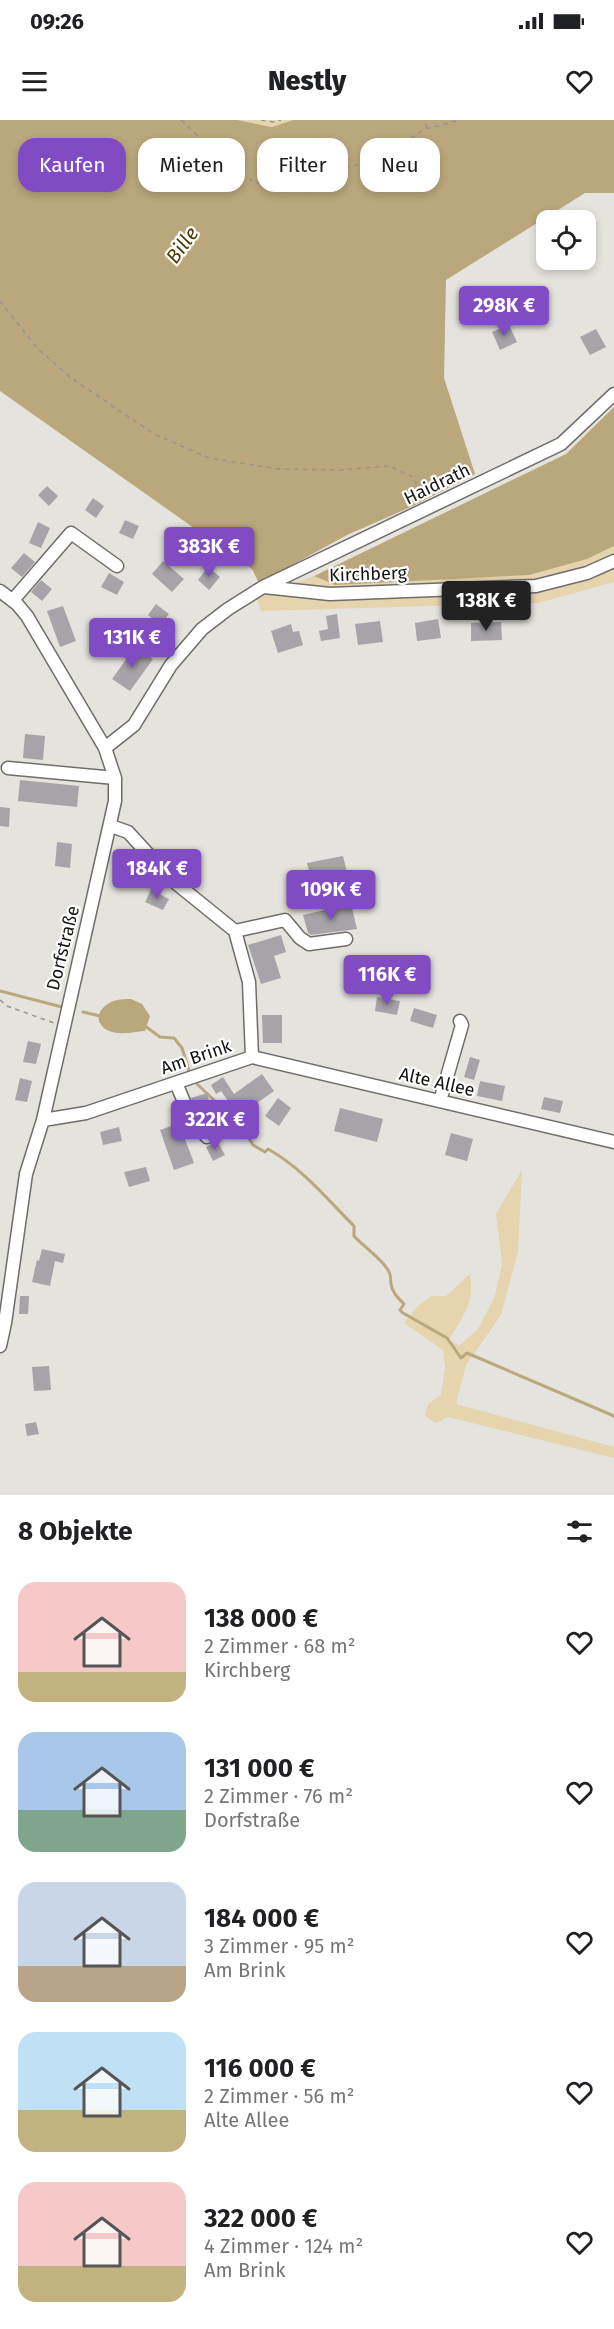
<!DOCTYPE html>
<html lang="de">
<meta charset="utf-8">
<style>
body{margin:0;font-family:"Fira Sans",sans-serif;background:#f6f6f6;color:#202124;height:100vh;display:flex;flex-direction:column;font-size:22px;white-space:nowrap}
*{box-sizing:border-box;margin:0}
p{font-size:20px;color:#757577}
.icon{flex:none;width:33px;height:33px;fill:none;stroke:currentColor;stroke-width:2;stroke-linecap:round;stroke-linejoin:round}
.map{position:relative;height:1375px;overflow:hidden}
.panel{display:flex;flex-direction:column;background:#fff;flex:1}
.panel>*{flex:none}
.top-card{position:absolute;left:18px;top:18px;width:579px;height:54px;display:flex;gap:12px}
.fabs{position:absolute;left:536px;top:90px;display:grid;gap:12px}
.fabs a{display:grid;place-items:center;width:60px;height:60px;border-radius:12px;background:#fff;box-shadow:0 3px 9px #0003;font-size:30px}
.price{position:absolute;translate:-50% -51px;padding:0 14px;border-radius:6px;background:#814cc3;color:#fff;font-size:20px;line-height:39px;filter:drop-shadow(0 2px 3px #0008)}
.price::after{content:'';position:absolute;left:50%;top:36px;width:18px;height:14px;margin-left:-9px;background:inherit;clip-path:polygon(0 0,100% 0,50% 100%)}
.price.on{background:#222;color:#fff}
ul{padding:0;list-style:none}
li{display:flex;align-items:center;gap:18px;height:150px;padding:0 18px}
li span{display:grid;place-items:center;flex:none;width:168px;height:120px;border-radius:18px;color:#555}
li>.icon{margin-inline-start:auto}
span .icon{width:72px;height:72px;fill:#fffc;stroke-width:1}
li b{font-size:26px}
h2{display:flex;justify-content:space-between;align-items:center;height:72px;padding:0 18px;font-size:26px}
.tag{padding:0 21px;border-radius:18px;background:#fff;box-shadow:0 3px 9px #0003;font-size:21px;line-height:54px}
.tag.on{background:#814cc3;color:#fff}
.status{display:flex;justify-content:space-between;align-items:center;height:42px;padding:0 30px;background:#fff;direction:ltr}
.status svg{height:16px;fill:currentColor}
header{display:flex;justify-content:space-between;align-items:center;height:78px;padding:0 18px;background:#fff;font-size:27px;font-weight:800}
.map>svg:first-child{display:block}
.green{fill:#e5d4ae}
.forest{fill:#baa77c}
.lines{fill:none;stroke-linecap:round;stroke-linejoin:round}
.stream{stroke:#baa77c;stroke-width:3}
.river{stroke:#baa77c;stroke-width:18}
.building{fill:#a6a4a9}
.minor-casing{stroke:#6f6d69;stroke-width:15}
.path{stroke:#979592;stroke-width:1.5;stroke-dasharray:4.5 4.5;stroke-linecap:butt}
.minor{stroke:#fff;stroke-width:12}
.labels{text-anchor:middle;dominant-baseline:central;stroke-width:4.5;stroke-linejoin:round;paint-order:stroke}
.street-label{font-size:18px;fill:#151413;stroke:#fff}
.water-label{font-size:20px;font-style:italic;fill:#4e3a00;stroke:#fff}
</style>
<div class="status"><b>09:26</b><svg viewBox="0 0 49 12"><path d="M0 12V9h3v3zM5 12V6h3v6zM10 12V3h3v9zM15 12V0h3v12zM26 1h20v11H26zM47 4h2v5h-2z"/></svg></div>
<header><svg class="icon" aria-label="menu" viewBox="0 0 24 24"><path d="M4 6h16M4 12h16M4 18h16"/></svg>Nestly<svg class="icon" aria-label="heart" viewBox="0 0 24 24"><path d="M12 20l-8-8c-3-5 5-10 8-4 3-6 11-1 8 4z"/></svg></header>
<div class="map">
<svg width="614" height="1375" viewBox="0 0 614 1375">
<rect width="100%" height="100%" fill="#e5e3de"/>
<path class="green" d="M237 0H293L272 7Z
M614 426V462L538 483 261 491 256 476 314 456 335 465 587 439Z
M522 1050 518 1131 501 1195 466 1245 456 1284 614 1327V1338L448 1297 436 1303 425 1296 428 1284 441 1275 445 1248 443 1230 404 1203 419 1185 432 1176H446L470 1154C475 1184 463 1195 449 1220L459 1226 478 1209 495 1176 502 1144 496 1094Z"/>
<path class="forest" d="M0 0H237L272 7 293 0H614V73H585L446 160 444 258 475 354 413 386 347 415 259 463 252 449 0 271Z
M614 287V426L587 439 529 455 335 465 314 456 566 334Z
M131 879 142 884 150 896 145 911C133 912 118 916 107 910 90 900 102 883 117 880 121 879 127 879 131 879Z"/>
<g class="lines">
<path class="stream" d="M0 871 62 887
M83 892 100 896
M145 906 160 917 174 918 182 928 190 954
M194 961 243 1008 253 1025 265 1032 268 1029C302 1048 327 1079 354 1106V1116C365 1128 380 1137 388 1150 392 1156 390 1158 391 1164 392 1172 398 1178 404 1184L400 1190 403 1193 447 1218 461 1238 467 1233 614 1296"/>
<path class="river" d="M119 0 120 15 87 73 92 145 132 189 169 182 215 116 246 95 301 83 348 85 374 96 442 102 495 93 597 43 614 50"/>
</g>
<path class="building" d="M509 205 517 222 500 230 492 212Z
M596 209 606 227 590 235 580 217Z
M47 366 58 376 49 386 38 375Z
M93 378 104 386 96 398 85 390Z
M125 400 139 406 133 419 119 413Z
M38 402 50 408 41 428 29 423Z
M24 433 35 442 22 457 11 448Z
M163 441 184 459 172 472 152 454Z
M208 447 220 457 209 470 198 460Z
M109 453 124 462 117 475 101 467Z
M41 460 52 469 42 481 31 472Z
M156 484 169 494 161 505 148 495Z
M63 486 76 521 60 527 47 491Z
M337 494 340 518 321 521 319 511 328 509 326 496Z
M438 499 441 518 417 521 415 503Z
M380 501 383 522 358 525 355 504Z
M501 502 502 520 471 521V503Z
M291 504 293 512 299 511 303 525 278 533 271 511Z
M135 527 153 539 130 571 112 559Z
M25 614 45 616 43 640 23 638Z
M20 660 79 666 77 687 18 681Z
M0 687 10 688 9 707 0 706Z
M57 722 72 724 70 748 55 746Z
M343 736 351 769 315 776 307 743Z
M123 742 132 744 127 762 118 760Z
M151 770 169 779 163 790 145 782Z
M351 784 357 809 311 815 308 813 303 795Z
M281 815 286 832 274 836 281 858 261 864 248 825Z
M377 877 400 881 397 895 375 891Z
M414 888 437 895 433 908 410 901Z
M262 895H282V923H263Z
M28 921 41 924 36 944 23 942Z
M470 937 480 940 474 960 464 957Z
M262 954 274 971 239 996 221 971 216 974 211 965 223 957 234 974Z
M20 958 32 961 27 982 15 980Z
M480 961 505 966 502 981 477 976Z
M207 973 213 995 202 998 191 978Z
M544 977 563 981 560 993 541 989Z
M278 978 291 988 279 1006 265 996Z
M340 988 383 999 377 1022 334 1011Z
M179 1003 194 1043 174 1050 160 1010Z
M119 1007 122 1021 103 1025 100 1012Z
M451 1013 473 1019 467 1041 445 1035Z
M217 1021 225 1035 213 1041 206 1027Z
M146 1047 150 1061 129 1067 124 1052Z
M42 1129 65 1134 63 1143 55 1141 50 1166 32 1162 37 1140 39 1141Z
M20 1176H29L28 1194H19Z
M49 1246 51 1270 34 1271 32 1247Z
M36 1302 39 1314 27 1316 25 1304Z"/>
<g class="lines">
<defs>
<path id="minor" d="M264 467 330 474 536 466 587 453 614 441
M0 471 17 484 27 496 105 628 115 658V681L43 1000 26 1054 5 1203 0 1226
M13 480 71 413 117 446
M105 628 134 605 171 545 202 509 228 489 263 467 561 324 614 274
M8 648 115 658
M111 706 128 712 172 760 235 811 249 862 252 937
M235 811 285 800 300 818 309 824 346 819
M252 937 614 1022
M176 963 190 996 207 1017
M440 981 462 905 460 901
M43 1000 86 993 252 937"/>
</defs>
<use href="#minor" class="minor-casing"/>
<path class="path" d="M181 0 236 52 257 63 354 46 402 24 425 9 460 0
M261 0 273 2 281 0
M426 8V0
M0 181 37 228 71 258 154 314 209 338 279 349 340 350 389 346 413 357 423 379
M0 880 7 886 54 903"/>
<use href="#minor" class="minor"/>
</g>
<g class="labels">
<g class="street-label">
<text transform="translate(437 364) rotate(-26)">Haidrath</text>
<text transform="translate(368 454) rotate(-2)">Kirchberg</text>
<text transform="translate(63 828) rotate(-76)">Dorfstraße</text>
<text transform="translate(196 937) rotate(-19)">Am Brink</text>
<text transform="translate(437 962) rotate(13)">Alte Allee</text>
</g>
<g class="water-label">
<text transform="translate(182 125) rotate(-54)">Bille</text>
</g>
</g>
</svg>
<div class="fabs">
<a><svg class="icon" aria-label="locate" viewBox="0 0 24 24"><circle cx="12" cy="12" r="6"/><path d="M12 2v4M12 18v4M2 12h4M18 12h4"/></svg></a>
</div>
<b class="price" style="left:504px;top:217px">298K €</b>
<b class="price" style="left:209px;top:458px">383K €</b>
<b class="price on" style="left:486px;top:512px">138K €</b>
<b class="price" style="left:132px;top:549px">131K €</b>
<b class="price" style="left:157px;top:780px">184K €</b>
<b class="price" style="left:331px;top:801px">109K €</b>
<b class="price" style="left:387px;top:886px">116K €</b>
<b class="price" style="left:215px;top:1031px">322K €</b>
<div class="top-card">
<a class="tag on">Kaufen</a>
<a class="tag">Mieten</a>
<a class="tag">Filter</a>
<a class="tag">Neu</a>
</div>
</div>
<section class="panel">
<h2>8 Objekte<svg class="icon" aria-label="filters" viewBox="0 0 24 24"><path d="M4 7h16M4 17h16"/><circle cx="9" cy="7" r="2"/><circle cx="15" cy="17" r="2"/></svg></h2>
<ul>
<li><span style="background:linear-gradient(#f6c9c9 75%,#c2b280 0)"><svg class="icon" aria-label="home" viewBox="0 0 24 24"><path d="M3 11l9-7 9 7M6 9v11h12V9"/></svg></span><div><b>138 000 €</b><p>2 Zimmer · 68 m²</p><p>Kirchberg</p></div><svg class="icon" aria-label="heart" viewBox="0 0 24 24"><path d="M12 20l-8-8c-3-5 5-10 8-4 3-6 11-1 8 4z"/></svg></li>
<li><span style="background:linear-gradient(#a9c7e8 65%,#7fa58c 0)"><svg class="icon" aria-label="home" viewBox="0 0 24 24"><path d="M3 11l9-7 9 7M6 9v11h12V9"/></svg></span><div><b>131 000 €</b><p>2 Zimmer · 76 m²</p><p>Dorfstraße</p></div><svg class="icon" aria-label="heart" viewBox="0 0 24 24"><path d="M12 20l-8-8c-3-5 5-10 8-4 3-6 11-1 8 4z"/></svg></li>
<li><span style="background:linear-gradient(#c9d6e8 70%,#b9a48a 0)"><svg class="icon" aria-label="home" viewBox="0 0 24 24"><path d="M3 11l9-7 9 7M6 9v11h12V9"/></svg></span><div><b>184 000 €</b><p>3 Zimmer · 95 m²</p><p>Am Brink</p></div><svg class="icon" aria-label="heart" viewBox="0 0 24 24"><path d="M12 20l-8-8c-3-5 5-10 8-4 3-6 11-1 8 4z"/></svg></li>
<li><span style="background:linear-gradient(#bfe0f5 65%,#c2b280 0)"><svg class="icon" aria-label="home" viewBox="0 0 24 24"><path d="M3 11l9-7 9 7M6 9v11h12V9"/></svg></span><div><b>116 000 €</b><p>2 Zimmer · 56 m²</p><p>Alte Allee</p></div><svg class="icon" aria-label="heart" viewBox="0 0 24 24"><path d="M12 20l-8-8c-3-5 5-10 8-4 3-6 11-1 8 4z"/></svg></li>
<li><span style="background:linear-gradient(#f6c9c9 70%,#c2b280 0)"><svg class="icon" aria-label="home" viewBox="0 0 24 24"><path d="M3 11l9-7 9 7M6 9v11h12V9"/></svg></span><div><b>322 000 €</b><p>4 Zimmer · 124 m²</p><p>Am Brink</p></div><svg class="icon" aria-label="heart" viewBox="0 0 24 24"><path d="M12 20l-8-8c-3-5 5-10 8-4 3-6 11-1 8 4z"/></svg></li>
</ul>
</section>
